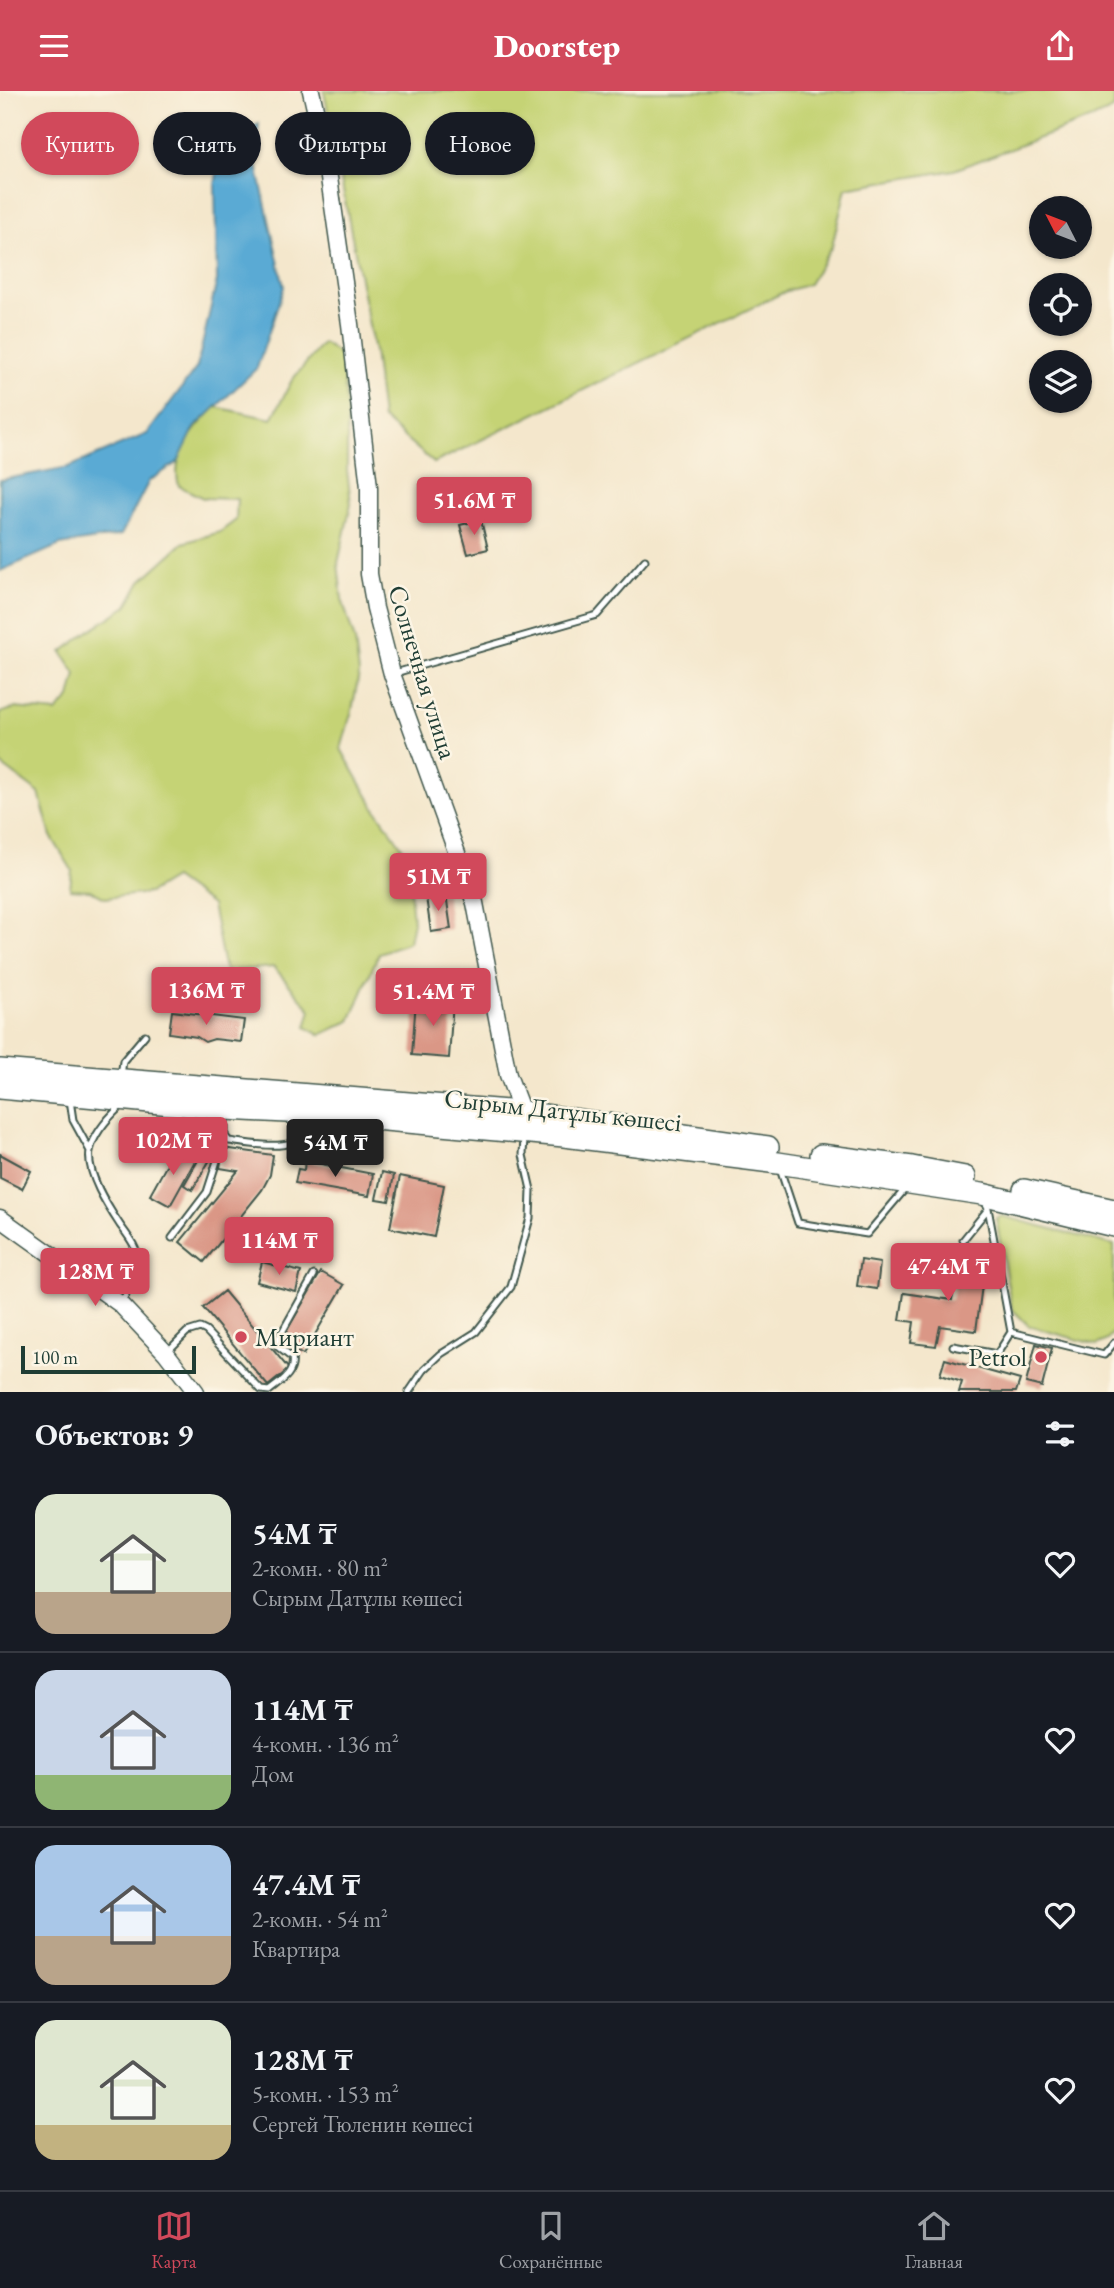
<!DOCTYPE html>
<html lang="ru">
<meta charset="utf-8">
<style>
body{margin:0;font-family:"EB Garamond",serif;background:#20242c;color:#f1f3f6;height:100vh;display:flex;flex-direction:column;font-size:26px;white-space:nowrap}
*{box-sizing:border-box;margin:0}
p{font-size:23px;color:#9ea1a6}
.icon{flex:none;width:38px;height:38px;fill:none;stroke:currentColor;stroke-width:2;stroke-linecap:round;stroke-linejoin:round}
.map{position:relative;height:1301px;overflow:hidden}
.panel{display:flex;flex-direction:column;background:#171b24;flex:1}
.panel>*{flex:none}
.hud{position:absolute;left:21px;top:21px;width:700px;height:63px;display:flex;gap:14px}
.needle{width:46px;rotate:312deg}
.fabs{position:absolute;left:1029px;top:105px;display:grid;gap:14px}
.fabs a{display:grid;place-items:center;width:63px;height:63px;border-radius:50%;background:#171b24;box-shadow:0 2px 5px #0004;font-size:35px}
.scale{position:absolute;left:21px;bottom:18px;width:175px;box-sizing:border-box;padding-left:7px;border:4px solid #1f3d34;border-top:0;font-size:19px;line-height:24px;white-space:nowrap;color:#1f3d34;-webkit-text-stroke:5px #fcf5e5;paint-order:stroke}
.price{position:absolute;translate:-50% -60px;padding:0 16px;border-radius:7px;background:#d1495b;color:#fff;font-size:23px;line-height:46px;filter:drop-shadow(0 2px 4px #0008)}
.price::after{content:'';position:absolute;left:50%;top:42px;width:21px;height:16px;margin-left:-10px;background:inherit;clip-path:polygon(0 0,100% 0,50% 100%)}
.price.current{background:#222;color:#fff}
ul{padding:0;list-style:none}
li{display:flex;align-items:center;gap:21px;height:175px;padding:0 35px}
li+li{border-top:2px solid #363941}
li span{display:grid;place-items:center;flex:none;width:196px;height:140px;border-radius:21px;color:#555}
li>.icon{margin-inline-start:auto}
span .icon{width:84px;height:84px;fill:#fffc;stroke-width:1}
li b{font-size:30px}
h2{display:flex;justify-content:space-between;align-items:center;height:84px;padding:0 35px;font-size:30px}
.chip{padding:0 24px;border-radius:32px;background:#171b24;box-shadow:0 2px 5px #0004;font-size:24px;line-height:63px}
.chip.current{background:#d1495b;color:#fff}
header{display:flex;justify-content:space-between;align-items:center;height:91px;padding:0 35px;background:#d1495b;color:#fff;font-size:32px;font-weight:800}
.menu{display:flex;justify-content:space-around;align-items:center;height:98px;border-top:2px solid #363941;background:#171b24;font-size:19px;color:#9ea1a6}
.menu a{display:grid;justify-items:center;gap:4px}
.menu .current{color:#d1495b}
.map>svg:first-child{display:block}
.green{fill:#c5d374;stroke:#728854;stroke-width:2}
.water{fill:#5aaad4;stroke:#3c7484;stroke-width:2}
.building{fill:#da9786}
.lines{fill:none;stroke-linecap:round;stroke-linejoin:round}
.lane-casing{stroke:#3f564b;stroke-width:9}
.secondary-casing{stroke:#3f564b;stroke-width:19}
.highway-casing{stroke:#3f564b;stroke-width:24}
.lane{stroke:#fff;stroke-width:5}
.secondary{stroke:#fff;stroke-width:16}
.highway{stroke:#fff;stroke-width:21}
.poi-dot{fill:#d1495b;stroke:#fcf5e5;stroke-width:2.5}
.labels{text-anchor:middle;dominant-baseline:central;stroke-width:5;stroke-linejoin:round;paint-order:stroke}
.street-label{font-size:26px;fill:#1f3d34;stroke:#fcf5e5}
.poi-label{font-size:26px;fill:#1f3d34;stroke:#fcf5e5;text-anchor:start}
</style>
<header><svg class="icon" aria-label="menu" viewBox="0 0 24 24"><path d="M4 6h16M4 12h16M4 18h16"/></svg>Doorstep<svg class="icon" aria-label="share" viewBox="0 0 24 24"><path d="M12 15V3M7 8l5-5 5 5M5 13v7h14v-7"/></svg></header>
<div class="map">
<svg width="1114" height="1301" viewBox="0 0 1114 1301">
<rect width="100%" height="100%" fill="#fcf5e5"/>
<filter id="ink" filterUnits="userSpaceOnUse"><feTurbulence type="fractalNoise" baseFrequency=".0143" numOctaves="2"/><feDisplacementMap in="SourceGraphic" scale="14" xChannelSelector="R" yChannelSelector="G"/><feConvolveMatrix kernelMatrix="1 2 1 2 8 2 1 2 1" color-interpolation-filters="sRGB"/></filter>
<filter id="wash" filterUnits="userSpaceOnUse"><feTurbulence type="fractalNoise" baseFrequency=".00686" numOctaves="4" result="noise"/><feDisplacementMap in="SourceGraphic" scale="28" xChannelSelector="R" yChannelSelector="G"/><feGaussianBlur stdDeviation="1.57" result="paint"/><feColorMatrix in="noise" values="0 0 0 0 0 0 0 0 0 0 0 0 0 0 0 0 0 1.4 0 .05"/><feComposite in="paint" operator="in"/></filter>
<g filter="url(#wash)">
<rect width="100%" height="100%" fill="#f4e7cc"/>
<path class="green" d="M324 0H1114V17L1101 24 954 79 846 97 832 155 809 193 784 201 434 372 382 327 374 260Z
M323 252 341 264 347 321V379L351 413 338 472 342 508 355 550 359 583 352 619 341 658 376 719 407 763 413 831 409 851 379 862 350 930 320 944 306 936 311 919 274 876 225 880 212 814 174 787 149 802 105 807 90 799 70 798 72 779 51 745 39 702 0 673V622L15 617 56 621 70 607 76 583 62 561 89 540 127 515 141 490 183 452 220 441 236 429 237 408 203 407 179 395C170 364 195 336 216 316L272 328 292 289Z
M1002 1125 1114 1154V1241L1107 1249 1097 1254 1029 1235 1012 1218 996 1127Z"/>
<path class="water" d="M259 33 255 66 284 196 257 277 195 336 178 371 149 390 121 444 60 454 0 480V389L69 376 147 343 197 276 217 189 215 94 222 52Z"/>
<g id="blocks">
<path class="building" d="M481 429 488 458 468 463 460 434Z
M446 803 451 838 431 841 426 806Z
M416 908 453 910 449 967 412 964Z
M172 920 244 929 241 951 214 948 205 951 197 946 169 942Z
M176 1057 196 1068 170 1115 150 1104Z
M205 1057 214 1062 192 1099 184 1094Z
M223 1057 273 1064 270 1084 262 1099 204 1171 180 1151 238 1080 220 1077Z
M0 1063 31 1080 22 1098 0 1087Z
M305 1070 373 1083 369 1105 295 1092 298 1078 304 1079Z
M382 1081 394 1084 389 1110 376 1108Z
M400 1085 444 1094 434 1146 390 1137Z
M959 1160 986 1164 976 1240 940 1235 936 1255 911 1252 914 1231 900 1229 904 1202 952 1209Z
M861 1169 880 1172 877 1198 857 1195Z
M262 1171 301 1181 296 1201 257 1191Z
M321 1181 344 1194 303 1264 280 1251Z
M224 1200 289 1278 268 1295 203 1217Z
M1036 1253 1052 1257 1042 1296 1026 1292Z
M945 1268 1020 1289 1016 1301H959L962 1291 940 1284Z"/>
</g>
</g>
<g filter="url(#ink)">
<use href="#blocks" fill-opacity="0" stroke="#3f564b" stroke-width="2"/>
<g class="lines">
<defs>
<path id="lane" d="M395 582 597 524 645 469
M121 985 123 970 145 944
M70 1009 73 1029 90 1060
M120 1016C108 1027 94 1043 90 1060 86 1082 108 1116 120 1134 128 1145 138 1157 139 1172 140 1185 128 1199 122 1210
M225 1025V1045L229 1050C245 1052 292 1061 301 1045 304 1041 304 1034 306 1028
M780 1078 798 1132 867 1143 906 1097
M984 1109 988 1117 1011 1241 1104 1264 1114 1252
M172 1147 207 1101 225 1045
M963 1149 988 1118
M953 1255 997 1263 1011 1241
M168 1260 187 1241 200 1237 206 1240 261 1299 269 1300C280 1291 295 1283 292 1267L278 1256 276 1252 314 1184
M409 1301 424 1279 441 1263 476 1241 511 1196 530 1127 531 1099 523 1064 524 1047"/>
<path id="secondary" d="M311 0 326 66 350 233 369 396V483L375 517 392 583 475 812 508 984 522 1021 523 1030
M0 1127 120 1213 166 1262 196 1301"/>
<path id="highway" d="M0 979 522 1021 768 1056
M0 997 225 1018 307 1022 564 1045 778 1072 982 1103 1114 1135
M821 1064 912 1076 965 1086
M1024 1099 1114 1119"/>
</defs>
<use href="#lane" class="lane-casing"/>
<use href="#secondary" class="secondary-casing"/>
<use href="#highway" class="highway-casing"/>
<use href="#lane" class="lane"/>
<use href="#secondary" class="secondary"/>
<use href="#highway" class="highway"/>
</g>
</g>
<g class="poi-dot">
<circle cx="241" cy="1246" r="7"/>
<circle cx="1041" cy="1266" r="7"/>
</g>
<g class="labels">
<g class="street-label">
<text transform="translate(423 581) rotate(73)">Солнечная улица</text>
<text transform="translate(563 1019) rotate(6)">Сырым Датұлы көшесі</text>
</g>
<g class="poi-label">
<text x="255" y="1246">Мириант</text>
<text x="1027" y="1266" text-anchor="end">Petrol</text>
</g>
</g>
</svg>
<div class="fabs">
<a><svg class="needle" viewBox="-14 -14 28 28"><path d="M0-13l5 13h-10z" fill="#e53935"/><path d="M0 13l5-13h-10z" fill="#9ea1a6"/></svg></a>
<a><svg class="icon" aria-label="locate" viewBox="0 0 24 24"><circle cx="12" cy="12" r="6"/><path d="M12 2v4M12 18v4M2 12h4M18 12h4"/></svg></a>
<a><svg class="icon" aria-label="layers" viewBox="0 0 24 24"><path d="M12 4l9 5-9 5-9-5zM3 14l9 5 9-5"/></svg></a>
</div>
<div class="scale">100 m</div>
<b class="price" style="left:474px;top:446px">51.6M ₸</b>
<b class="price" style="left:438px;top:822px">51M ₸</b>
<b class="price" style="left:206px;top:936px">136M ₸</b>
<b class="price" style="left:433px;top:937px">51.4M ₸</b>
<b class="price" style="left:173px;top:1086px">102M ₸</b>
<b class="price current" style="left:335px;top:1088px">54M ₸</b>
<b class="price" style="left:279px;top:1186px">114M ₸</b>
<b class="price" style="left:948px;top:1212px">47.4M ₸</b>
<b class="price" style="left:95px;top:1217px">128M ₸</b>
<div class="hud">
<a class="chip current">Купить</a>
<a class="chip">Снять</a>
<a class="chip">Фильтры</a>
<a class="chip">Новое</a>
</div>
</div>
<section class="panel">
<h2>Объектов: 9<svg class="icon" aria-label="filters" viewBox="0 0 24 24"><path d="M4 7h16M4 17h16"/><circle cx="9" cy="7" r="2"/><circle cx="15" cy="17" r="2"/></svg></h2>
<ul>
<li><span style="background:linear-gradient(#dfe7d0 70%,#b9a48a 0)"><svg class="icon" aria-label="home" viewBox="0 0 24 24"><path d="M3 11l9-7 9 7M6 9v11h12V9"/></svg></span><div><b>54M ₸</b><p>2-комн. · 80 m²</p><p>Сырым Датұлы көшесі</p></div><svg class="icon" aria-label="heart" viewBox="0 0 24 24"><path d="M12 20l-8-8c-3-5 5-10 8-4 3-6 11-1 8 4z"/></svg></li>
<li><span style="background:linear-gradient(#c9d6e8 75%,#8fb573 0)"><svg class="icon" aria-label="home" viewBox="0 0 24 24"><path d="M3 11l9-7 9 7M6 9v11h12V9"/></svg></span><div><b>114M ₸</b><p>4-комн. · 136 m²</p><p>Дом</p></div><svg class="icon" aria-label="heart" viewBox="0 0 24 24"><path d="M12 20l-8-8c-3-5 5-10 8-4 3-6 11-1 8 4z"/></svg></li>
<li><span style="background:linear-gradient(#a9c7e8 65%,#b9a48a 0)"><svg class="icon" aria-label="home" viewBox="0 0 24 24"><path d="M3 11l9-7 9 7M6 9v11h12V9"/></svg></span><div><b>47.4M ₸</b><p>2-комн. · 54 m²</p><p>Квартира</p></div><svg class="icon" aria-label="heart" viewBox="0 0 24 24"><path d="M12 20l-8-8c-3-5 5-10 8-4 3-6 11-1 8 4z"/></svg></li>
<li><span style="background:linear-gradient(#dfe7d0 75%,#c2b280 0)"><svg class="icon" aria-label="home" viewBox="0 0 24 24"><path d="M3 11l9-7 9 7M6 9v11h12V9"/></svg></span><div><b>128M ₸</b><p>5-комн. · 153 m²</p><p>Сергей Тюленин көшесі</p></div><svg class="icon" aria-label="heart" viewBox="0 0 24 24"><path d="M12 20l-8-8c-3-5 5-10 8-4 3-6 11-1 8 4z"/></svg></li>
</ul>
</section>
<nav class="menu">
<a class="current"><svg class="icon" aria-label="map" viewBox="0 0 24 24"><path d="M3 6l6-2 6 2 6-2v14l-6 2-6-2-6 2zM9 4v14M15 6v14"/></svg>Карта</a>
<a><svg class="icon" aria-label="saved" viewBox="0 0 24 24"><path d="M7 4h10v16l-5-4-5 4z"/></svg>Сохранённые</a>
<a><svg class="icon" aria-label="home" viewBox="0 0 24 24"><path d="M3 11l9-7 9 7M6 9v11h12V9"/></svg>Главная</a>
</nav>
